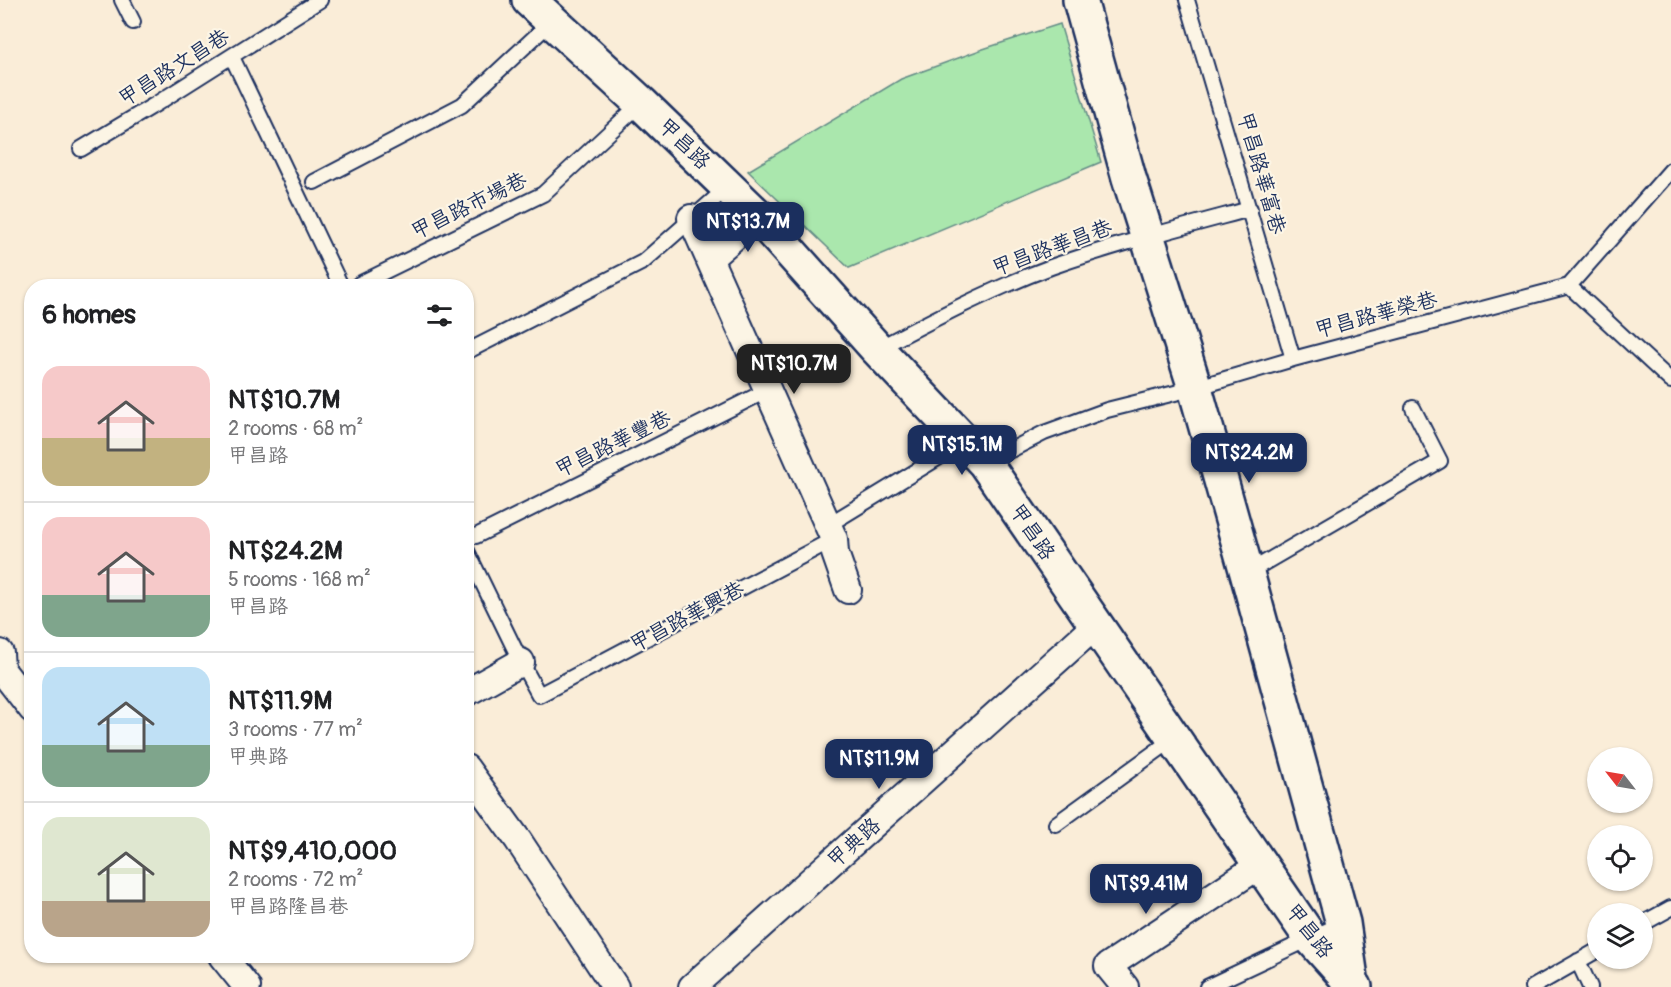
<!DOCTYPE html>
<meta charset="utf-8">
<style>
body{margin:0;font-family:Pangolin,"LXGW WenKai TC",sans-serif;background:#f2f2f2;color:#202124;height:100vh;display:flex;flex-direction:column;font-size:22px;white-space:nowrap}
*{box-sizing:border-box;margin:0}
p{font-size:20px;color:#757577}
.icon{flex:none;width:33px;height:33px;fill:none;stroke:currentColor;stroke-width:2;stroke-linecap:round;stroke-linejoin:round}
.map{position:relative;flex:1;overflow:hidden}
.details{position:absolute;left:24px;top:279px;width:450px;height:684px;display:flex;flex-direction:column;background:#fff;border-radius:24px;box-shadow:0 2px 4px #0004}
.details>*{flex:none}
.needle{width:39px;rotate:301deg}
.tools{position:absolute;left:1587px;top:747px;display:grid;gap:12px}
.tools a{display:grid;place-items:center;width:66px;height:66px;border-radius:50%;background:#fff;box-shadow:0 2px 4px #0004;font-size:30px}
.price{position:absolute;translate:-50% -51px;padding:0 14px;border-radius:12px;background:#1b2f5e;color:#fff;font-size:20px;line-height:39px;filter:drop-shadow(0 2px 3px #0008)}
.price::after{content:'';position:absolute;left:50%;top:36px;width:18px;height:14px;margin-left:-9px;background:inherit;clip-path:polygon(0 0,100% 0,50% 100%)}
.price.selected{background:#222;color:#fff}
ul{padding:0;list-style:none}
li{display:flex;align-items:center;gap:18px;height:150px;padding:0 18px}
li+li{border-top:2px solid #e0e0e0}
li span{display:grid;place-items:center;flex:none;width:168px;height:120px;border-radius:18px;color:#555}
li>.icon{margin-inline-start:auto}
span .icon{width:72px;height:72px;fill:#fffc;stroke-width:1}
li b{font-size:26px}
h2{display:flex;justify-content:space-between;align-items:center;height:72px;padding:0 18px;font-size:26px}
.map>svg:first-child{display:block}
.green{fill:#aae7ad;stroke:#628b86;stroke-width:1.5}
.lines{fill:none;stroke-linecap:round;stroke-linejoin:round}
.lane-casing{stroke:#1b2f5e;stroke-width:18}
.street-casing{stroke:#1b2f5e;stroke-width:30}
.secondary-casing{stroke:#1b2f5e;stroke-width:38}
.lane{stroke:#fcf5e5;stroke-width:14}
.street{stroke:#fcf5e5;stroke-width:26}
.secondary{stroke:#fcf5e5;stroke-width:33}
.labels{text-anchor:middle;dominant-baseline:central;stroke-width:4.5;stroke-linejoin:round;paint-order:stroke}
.street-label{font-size:21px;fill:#1b2f5e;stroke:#fcf5e5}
</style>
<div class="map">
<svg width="1671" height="987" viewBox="0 0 1671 987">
<rect width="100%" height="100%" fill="#faedd8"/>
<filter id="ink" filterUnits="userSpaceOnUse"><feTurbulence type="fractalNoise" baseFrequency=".0167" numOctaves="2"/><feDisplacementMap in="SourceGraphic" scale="12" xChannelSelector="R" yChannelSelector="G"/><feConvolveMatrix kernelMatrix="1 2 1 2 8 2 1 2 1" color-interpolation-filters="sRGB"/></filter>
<g filter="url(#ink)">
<path class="green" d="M1060 24 1101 162 849 268 748 171 901 79 983 49Z"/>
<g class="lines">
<defs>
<path id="lane" d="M122 0 133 22
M1187 0 1293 359
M232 57 341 286
M81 149 156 104 320 0
M314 182 462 105 552 21
M359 284 543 194 641 103
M1569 286 1671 170
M1569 286 1671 381
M877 349C934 319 991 289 1051 267 1116 244 1183 227 1250 209
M466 352 643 262 728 187
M985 463 1044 433 1107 410 1195 388 1293 359 1569 286
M828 525 964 442
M476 536 768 390
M466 549 521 662 539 695 834 539
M1247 573 1440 461 1413 408
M1056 824 1173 739
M1642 924 1671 908
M1578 961 1590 987
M1207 987 1343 923
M1533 987 1598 950"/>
<path id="street" d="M691 218 834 539 835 553 848 590
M710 258 758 216
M0 653 1 669 32 709
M466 693 521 662
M466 768 518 840 615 987
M222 956 247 987
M692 987 1095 626
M1125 987 1108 966 1260 865"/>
<path id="secondary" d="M529 0 641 103 758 216 877 349 985 463 1310 937 1355 987
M1080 0 1129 178 1195 388 1247 573 1343 923 1352 985"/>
</defs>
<use href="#lane" class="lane-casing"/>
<use href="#street" class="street-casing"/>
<use href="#secondary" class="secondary-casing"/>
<use href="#lane" class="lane"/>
<use href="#street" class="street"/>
<use href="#secondary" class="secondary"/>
</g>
</g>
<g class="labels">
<g class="street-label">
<text transform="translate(174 68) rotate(-32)">甲昌路文昌巷</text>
<text transform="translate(684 144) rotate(44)">甲昌路</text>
<text transform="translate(1261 173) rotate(74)">甲昌路華富巷</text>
<text transform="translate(469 206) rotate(-26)">甲昌路市場巷</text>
<text transform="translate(1052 248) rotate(-20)">甲昌路華昌巷</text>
<text transform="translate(1376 315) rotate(-15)">甲昌路華榮巷</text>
<text transform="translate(613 444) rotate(-26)">甲昌路華豐巷</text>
<text transform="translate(1032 532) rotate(56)">甲昌路</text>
<text transform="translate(687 617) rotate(-28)">甲昌路華興巷</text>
<text transform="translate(854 843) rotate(-42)">甲典路</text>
<text transform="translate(1309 931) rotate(52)">甲昌路</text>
</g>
</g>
</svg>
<div class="tools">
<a><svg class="needle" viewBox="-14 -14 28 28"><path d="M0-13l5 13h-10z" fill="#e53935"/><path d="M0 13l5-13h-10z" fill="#757577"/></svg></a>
<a><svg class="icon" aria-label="locate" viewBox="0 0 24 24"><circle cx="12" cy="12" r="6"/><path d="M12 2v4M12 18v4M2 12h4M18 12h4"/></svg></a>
<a><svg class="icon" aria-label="layers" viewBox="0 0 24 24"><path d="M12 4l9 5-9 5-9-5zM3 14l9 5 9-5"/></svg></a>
</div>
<b class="price" style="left:748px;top:253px">NT$13.7M</b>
<b class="price selected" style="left:794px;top:395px">NT$10.7M</b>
<b class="price" style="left:962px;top:476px">NT$15.1M</b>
<b class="price" style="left:1249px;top:484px">NT$24.2M</b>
<b class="price" style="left:879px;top:790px">NT$11.9M</b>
<b class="price" style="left:1146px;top:915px">NT$9.41M</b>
<section class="details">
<h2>6 homes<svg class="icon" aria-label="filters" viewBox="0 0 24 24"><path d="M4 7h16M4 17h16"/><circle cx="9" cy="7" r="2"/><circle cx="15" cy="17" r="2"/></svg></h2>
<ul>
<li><span style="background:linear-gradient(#f6c9c9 60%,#c2b280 0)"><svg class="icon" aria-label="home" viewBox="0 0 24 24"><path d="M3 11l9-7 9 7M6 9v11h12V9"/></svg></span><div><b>NT$10.7M</b><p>2 rooms · 68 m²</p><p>甲昌路</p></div></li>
<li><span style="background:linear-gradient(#f6c9c9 65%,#7fa58c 0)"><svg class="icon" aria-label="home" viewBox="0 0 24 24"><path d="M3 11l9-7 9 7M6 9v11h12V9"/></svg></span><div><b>NT$24.2M</b><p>5 rooms · 168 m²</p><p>甲昌路</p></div></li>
<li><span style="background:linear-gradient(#bfe0f5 65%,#7fa58c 0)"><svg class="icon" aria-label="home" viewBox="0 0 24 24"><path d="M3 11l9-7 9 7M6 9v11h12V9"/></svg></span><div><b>NT$11.9M</b><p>3 rooms · 77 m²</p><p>甲典路</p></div></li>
<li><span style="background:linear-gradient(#dfe7d0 70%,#b9a48a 0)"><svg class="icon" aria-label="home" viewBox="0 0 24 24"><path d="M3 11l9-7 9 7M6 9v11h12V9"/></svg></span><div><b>NT$9,410,000</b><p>2 rooms · 72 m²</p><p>甲昌路隆昌巷</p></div></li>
</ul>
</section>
</div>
